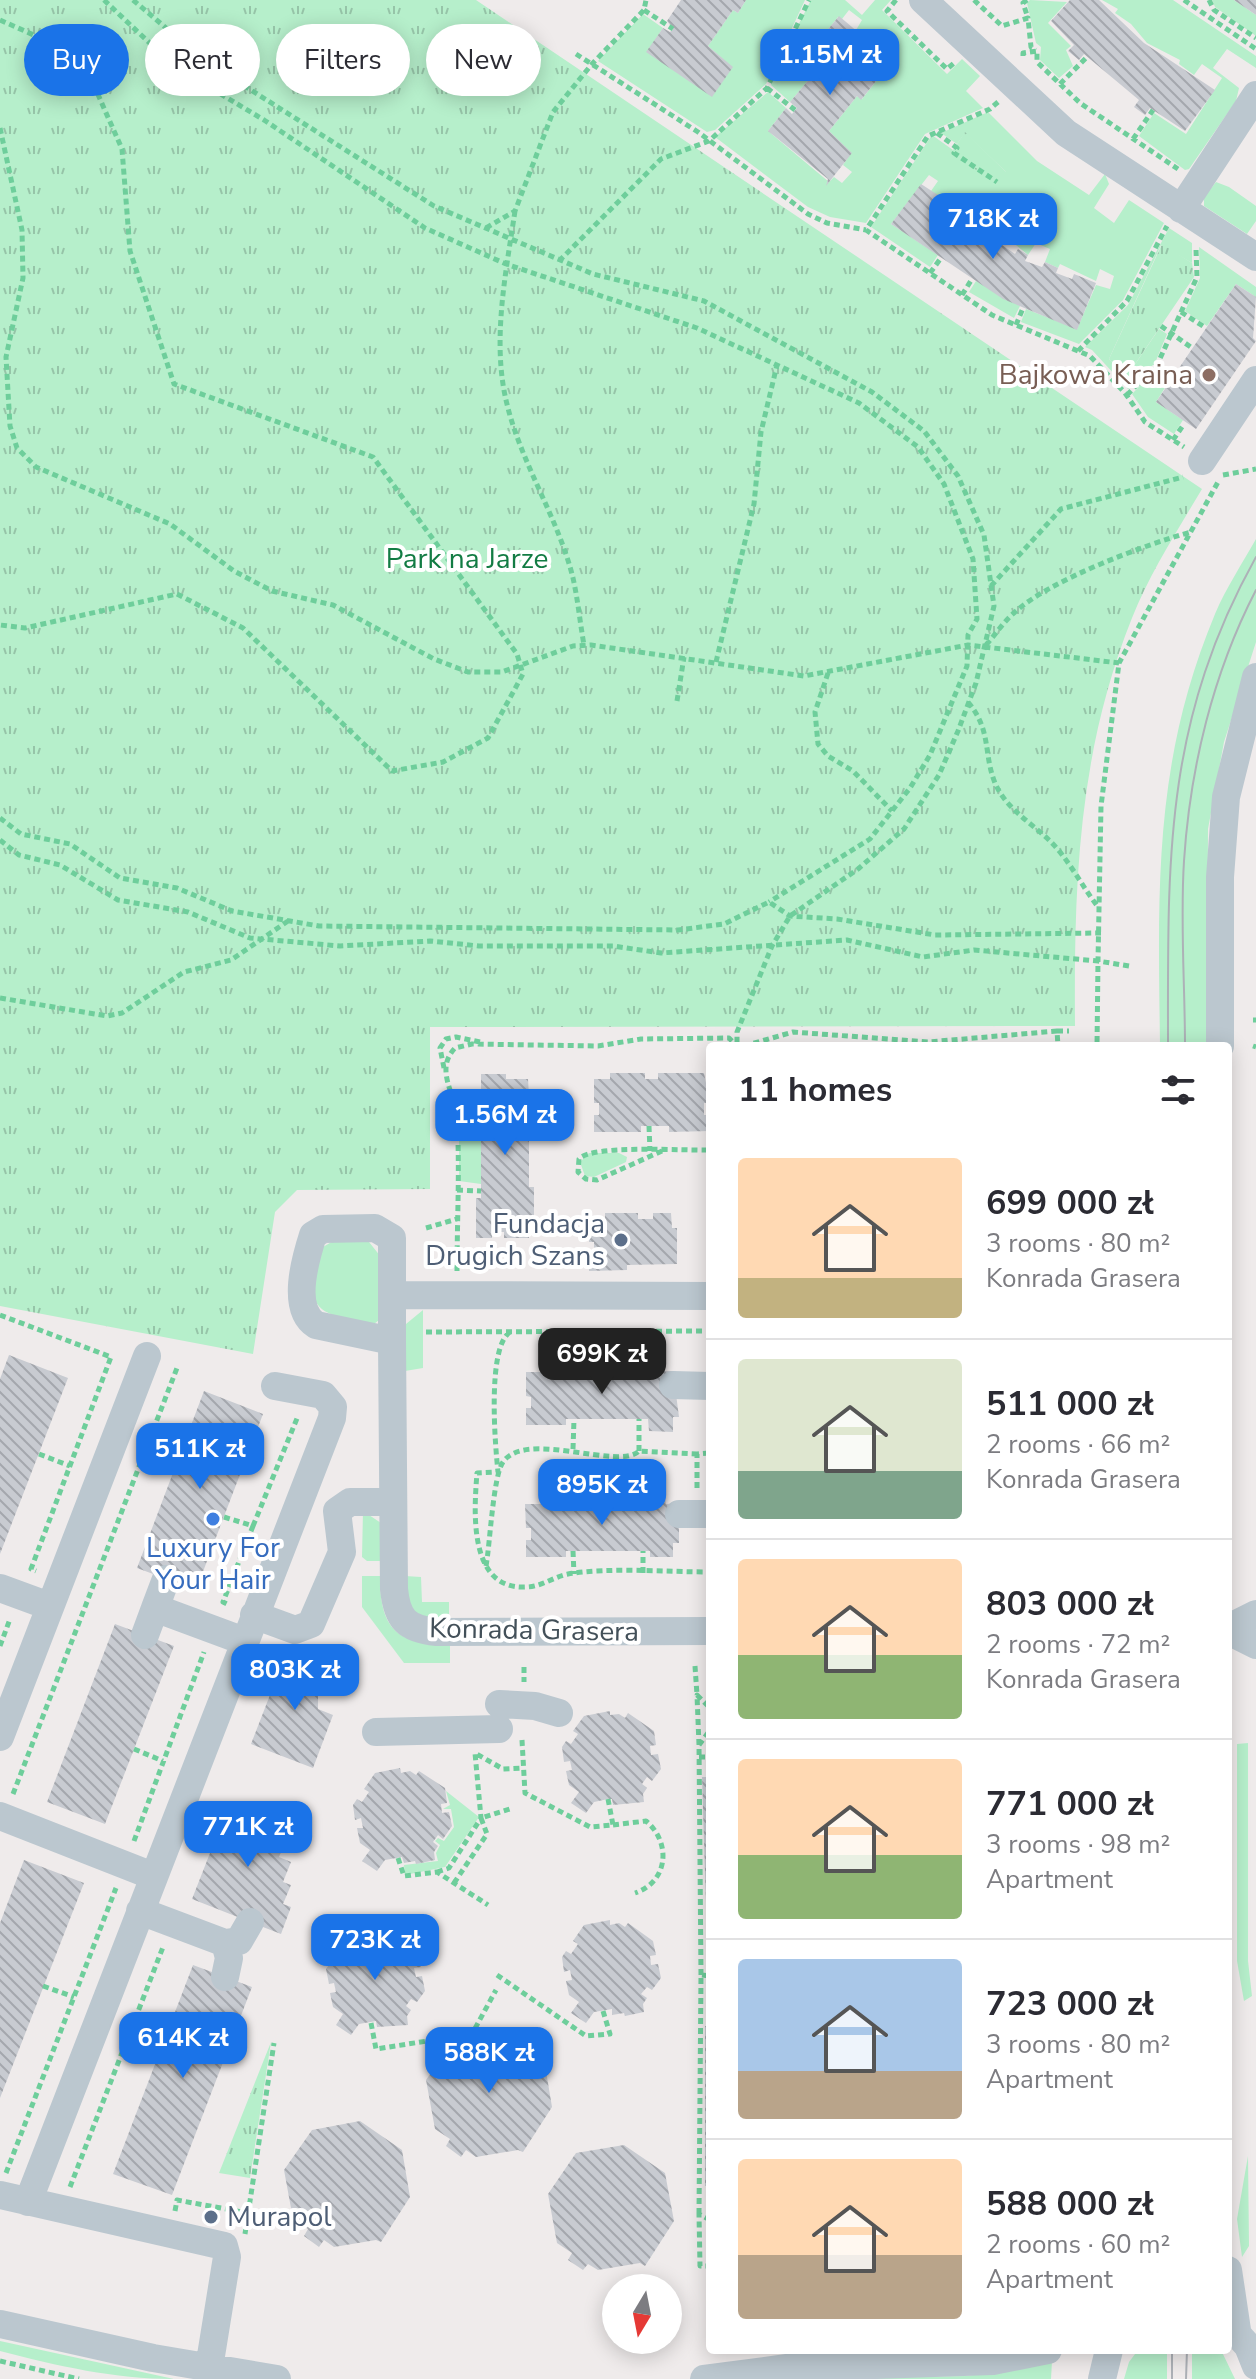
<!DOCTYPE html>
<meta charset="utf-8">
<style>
body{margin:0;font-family:"Nunito Sans",sans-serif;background:#f7f7f7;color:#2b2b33;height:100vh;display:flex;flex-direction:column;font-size:30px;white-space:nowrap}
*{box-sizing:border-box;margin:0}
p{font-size:26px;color:#7c7c81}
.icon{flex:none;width:44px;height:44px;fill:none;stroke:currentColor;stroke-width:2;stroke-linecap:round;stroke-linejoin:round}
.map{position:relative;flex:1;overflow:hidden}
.panel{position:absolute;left:706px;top:1042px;width:526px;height:1312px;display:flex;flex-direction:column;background:#fff;border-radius:8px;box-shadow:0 4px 20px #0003}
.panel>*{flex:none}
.guide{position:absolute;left:24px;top:24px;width:562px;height:72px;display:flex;gap:16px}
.needle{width:52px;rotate:190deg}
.fabs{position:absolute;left:602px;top:2274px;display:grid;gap:16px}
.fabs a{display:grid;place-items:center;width:80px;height:80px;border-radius:50%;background:#fff;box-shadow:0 4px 20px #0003;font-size:40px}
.price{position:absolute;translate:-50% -68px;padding:0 18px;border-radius:16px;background:#1a73e8;color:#fff;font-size:26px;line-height:52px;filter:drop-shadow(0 2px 4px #0008)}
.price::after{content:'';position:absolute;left:50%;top:48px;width:24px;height:18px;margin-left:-12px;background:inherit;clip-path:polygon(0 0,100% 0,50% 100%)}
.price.active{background:#222;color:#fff}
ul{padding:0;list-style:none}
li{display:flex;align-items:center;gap:24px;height:200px;padding:0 32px}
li+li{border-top:2px solid #e1e1e2}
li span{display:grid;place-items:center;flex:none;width:224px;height:160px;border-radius:8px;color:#555}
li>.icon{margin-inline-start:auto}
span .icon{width:96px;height:96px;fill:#fffc;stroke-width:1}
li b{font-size:34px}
h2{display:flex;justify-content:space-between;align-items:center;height:96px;padding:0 32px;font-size:34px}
.pill{padding:0 28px;border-radius:36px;background:#fff;box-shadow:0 4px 20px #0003;font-size:28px;line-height:72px}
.pill.active{background:#1a73e8;color:#fff}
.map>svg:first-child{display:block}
.green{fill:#b6efcb}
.park{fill:url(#park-tufts)}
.building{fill:url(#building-back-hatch)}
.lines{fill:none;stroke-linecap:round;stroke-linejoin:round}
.path{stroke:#6ece9b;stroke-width:5;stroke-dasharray:6 4;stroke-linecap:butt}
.minor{stroke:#bbc7cf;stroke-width:28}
.tram{stroke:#adb1b7;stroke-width:2}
.education-dot{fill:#8d6e63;stroke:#fff;stroke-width:3}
.service-dot{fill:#5c6f8a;stroke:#fff;stroke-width:3}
.shop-dot{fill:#3f7fe0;stroke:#fff;stroke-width:3}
.labels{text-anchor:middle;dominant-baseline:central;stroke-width:8;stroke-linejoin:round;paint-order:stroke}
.education-label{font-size:28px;fill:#785e54;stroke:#fff;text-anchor:end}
.park-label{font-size:28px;fill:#137c44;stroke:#fff}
.service-label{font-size:28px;fill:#4e5e75;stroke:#fff;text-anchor:end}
.shop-label{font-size:28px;fill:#366cbe;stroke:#fff}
.street-label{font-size:28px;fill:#435059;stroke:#fff}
</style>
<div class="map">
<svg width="1256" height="2379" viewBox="0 0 1256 2379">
<defs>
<pattern id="park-tufts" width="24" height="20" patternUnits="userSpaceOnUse" patternTransform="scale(2)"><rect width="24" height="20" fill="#b6efcb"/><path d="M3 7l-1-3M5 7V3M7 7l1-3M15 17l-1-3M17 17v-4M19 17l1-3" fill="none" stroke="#96c4a8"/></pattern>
<pattern id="building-back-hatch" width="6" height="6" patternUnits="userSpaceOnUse" patternTransform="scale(2)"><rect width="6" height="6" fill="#c8cbd1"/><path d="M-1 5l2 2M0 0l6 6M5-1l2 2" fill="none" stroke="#a4a7ad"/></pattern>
</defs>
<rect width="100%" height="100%" fill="#efebeb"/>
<path class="green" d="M746 0H805L766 84 715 130 707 132 598 61 643 14 663 28 647 52 712 96 732 67 708 46 733 10 738 13Z
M811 0H845L862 15 875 0H891L882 10 947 74 962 59 980 76 966 91 983 108 925 134 866 223 830 217 808 207 715 137 768 92 786 108 768 131 829 182 834 177 842 183 852 172 843 165 851 153 829 131 857 96 862 99 892 61 856 30 862 20 849 10 842 19 838 17 812 50 824 60 819 66 789 43Z
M1030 0 1067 2 1048 23 1071 46 1066 50 1073 66 1059 78 1040 60 1041 47 1036 43 1027 3Z
M1102 0H1173L1256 56V68L1227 49 1213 68 1239 88 1236 101 1189 169 1185 170 1139 136 1154 113 1186 134 1222 78 1202 64 1194 75 1179 64 1180 60 1147 43 1131 24 1115 13 1118 9Z
M1212 0H1234L1256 15V36L1215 7Z
M787 52 816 71 790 102 771 85Z
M988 112 1037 161 1089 195 1105 174 1109 184 1094 208 1114 223 1129 200 1164 223 1123 300 1079 344 1021 322 1026 309 1077 329 1096 285 1110 289 1114 276 1100 269 1096 281 1060 264 1058 268 1045 262 1050 249 1036 243 1028 255 998 230 995 234 984 226 992 214 981 206 974 219 931 191 938 181 929 175 891 224 938 255 930 267 871 227 932 135 953 150 951 153 1006 172 965 133 957 144 941 133Z
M1216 182 1229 187 1256 206V221L1247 234 1204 206V197Z
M1169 228 1192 243V263L1161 245 1109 359 1127 376 1159 329 1167 334 1155 363 1128 389 1092 350 1085 347 1128 305Z
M1199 247 1256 287V297L1236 284 1207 326 1185 311 1200 278Z
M976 281 1020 306 1014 318 969 292Z
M1153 372 1168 383 1156 402 1183 420 1174 434 1148 417 1132 394Z
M1256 539V642L1224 742 1208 829 1207 1046H1160C1158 889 1153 763 1215 614 1226 588 1242 564 1256 539Z
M462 1127H481V1184L459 1181V1130Z
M589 1153H619L627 1157 626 1162 594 1177 585 1176 580 1162Z
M335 1240 369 1242 381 1257 379 1320 374 1324C318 1314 300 1312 323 1247Z
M423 1310V1368L405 1371 406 1324Z
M363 1511 381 1523 382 1561H367L362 1557Z
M362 1576H380C380 1630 397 1644 450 1645V1663H404L362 1607Z
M405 1576 421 1577 422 1602H449V1620H428L409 1611Z
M1248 1743V1961L1252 1996 1244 2001 1237 1961V1744Z
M446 1791 479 1817 445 1867 405 1875 404 1865 438 1861 436 1853 440 1845 435 1841 438 1838 444 1841 454 1827 451 1809H443L450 1805Z
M1248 2156 1249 2246 1242 2257 1237 2219Z
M0 2341 174 2379C114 2379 58 2366 0 2351Z
M1138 2350H1167V2379H1124L1129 2362Z
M1192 2350H1221L1235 2379H1192Z
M1052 2361 1051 2379H799L967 2376Z"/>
<path class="park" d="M0 0H476L1202 489C1177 531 1150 573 1132 618 1078 753 1074 883 1075 1026L430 1027V1189L297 1190 275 1212 253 1354 0 1306Z
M965 132 1006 172 1056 208 1048 218 951 153Z
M1162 244 1192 263 1194 277 1127 376 1109 359Z
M271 2042 250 2178 219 2173Z"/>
<path class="building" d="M681 0H746L738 13 733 10 708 46 733 67 712 97 646 52 663 28 670 32 673 29 667 21Z
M1070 0H1099L1144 43 1215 90 1185 131 1150 108 1145 115 1134 107 1139 100 1084 54 1079 60 1068 51 1074 45 1051 21Z
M1234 0H1256V15Z
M839 16 892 61 861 100 857 96 829 131 852 153 826 186 828 179 768 131 786 108 792 114 797 108 790 102 816 71 820 75 824 70 819 66 824 60 811 50Z
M921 184 941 197 938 202 952 212 955 207 974 219 970 224 981 231 984 226 995 234 992 238 1015 254 1018 249 1028 255 1025 261 1042 267 1045 262 1058 268 1056 273 1072 279 1074 274 1096 283 1077 330 1003 299 891 224Z
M1236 284 1256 297 1253 338 1256 341 1196 429 1156 402Z
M610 1073H645V1079H658V1073H704L710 1103H704V1115H710V1131L669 1132V1126H641V1132H594V1115H599V1103H594V1079H610Z
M481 1074H506V1079H528L529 1096H534V1132H529V1187H534V1221H529V1238H504V1232H492V1238H476V1198H481V1113H476L475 1090H481Z
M605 1213H638V1219H653V1213H671L672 1228H677V1264L627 1265V1270L589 1271V1255H594V1242H589V1219H605Z
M9 1355 68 1378 0 1554V1379Z
M542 1366H577V1372H629V1366H656V1371H673L679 1417H673V1432L649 1431 648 1419H566V1425H526V1408H531V1397L526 1396V1372H542Z
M204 1391 263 1414 196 1590 137 1568Z
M542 1498H577V1503L590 1504H638V1498H665L666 1504 679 1503V1543H673V1557H650V1551H566V1557H526V1540H531V1528H526L525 1504H542Z
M115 1624 174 1646 105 1824 47 1802Z
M287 1651H318V1709L333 1715 313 1768 251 1744Z
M610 1711V1715L619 1714 625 1718 628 1713 654 1731 656 1745 650 1746 651 1755 658 1754 661 1769 652 1781 647 1777 642 1784 647 1788 643 1794 644 1802 613 1805 612 1799H608L594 1802 586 1813 571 1803 579 1792 569 1785 566 1771 572 1770 570 1761 564 1762 562 1747 566 1741 571 1744 578 1734 573 1731 584 1716Z
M400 1768 401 1773 410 1771 416 1775 419 1771 445 1788 447 1803 441 1804 442 1813 449 1812 452 1826 443 1839 438 1835 433 1842 438 1846 434 1852 435 1860 416 1864 415 1861 404 1863 402 1857 385 1860 377 1871 362 1861 370 1850 360 1843 357 1828H363L361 1818 355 1820 353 1805 357 1799 362 1802 369 1792 364 1789 375 1773Z
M702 1777H710V1936H707Z
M230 1802 291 1825 279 1857 291 1862 283 1882 291 1885 283 1904 291 1907 281 1934 192 1899Z
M24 1860 84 1883 0 2098V1923Z
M610 1920V1925L619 1923 625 1927 628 1923 653 1941 656 1955 650 1956 651 1965 658 1964 661 1978 652 1990 647 1987 641 1994 647 1998 643 2004 644 2012 625 2016 624 2013 612 2015V2009L594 2012 586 2023 571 2013 579 2002 569 1995 566 1981 572 1980 570 1970 564 1972 562 1957 566 1951 571 1954 578 1944 573 1941 584 1925Z
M374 1933 375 1937 383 1935 389 1939 392 1935 418 1953 421 1967 414 1968 416 1977 422 1976 425 1991 417 2002 411 1999 406 2006 411 2010 407 2016 408 2025 377 2027 376 2021 359 2024 351 2035 336 2025 343 2014 333 2007 330 1993 336 1992 334 1983 329 1984 326 1969 331 1962 335 1966 342 1956 337 1953 348 1938Z
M193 1965 252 1987 172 2195 113 2174Z
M705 2026H710V2186H705Z
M502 2031 544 2059 552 2107 523 2152 518 2150 476 2157 466 2150 461 2157 446 2146 450 2139 435 2129 426 2080 454 2040Z
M360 2121 402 2150 410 2197 381 2242 376 2240 334 2247 324 2240 319 2247 304 2236 308 2229 293 2219 284 2170 312 2130Z
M624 2145 665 2173 674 2221 645 2266 640 2263 598 2270 588 2264 583 2270 568 2260 572 2253 557 2243 548 2194 576 2153Z"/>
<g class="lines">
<path class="path" d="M104 0 174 66 264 120 425 228 506 264 697 328 859 403 918 447 944 484 973 559 977 619 968 635 967 666 930 755 910 788 870 839 769 902
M133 0 205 61 434 206 593 274 704 301 872 392 924 431 958 476 984 535 994 606 976 683 958 731 939 775 904 829 858 869 790 916 772 946 737 1032V1046
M896 0 887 11 947 69 954 63
M974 0 1002 26 1028 18 1031 47 1036 50
M1027 0 1023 3 1028 18
M1184 0 1256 49
M1209 0 1214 10 1256 38
M644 10 673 29
M0 20 81 56 122 149 130 251 174 384 373 457 517 654 523 674 488 738 443 762 392 771 243 628 177 594 25 628 0 625
M786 47 822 72
M576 54 698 132 808 214 827 223 866 230
M1023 56V53L1037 51V62L1080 103 1178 169
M1060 84 1087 57
M767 88 795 110
M998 102 990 109 928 136 866 230 992 315 1090 356 1125 393 1145 422 1184 447
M0 128 22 230 23 278 6 357 10 426 17 448 36 467 170 524 234 571 272 591 333 605 434 659 468 672H502L573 646 591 645 804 676 968 645 1119 663
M937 133 957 148 954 153 997 182
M1133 139 1153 110
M515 211C506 272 492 339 506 400 520 462 558 517 573 578 578 600 580 623 584 645
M486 228 515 211 553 112 592 64 644 10 646 0
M559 261 661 159 709 141 767 88 809 0
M930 273 941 258
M962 295 972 279
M1181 312 1206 328
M1016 325 1023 308
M1161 326 1192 348
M1078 351 1127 301 1167 226
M1152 369 1170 381
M1127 395 1158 363 1197 277 1196 249
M1173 440 1184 424
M1223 475 1256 469
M991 586 1061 509 1183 477
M986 645C996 634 1004 621 1015 612 1050 580 1144 545 1191 532
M716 662 754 504 761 432 777 365
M828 673 815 712 818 744 828 756 853 771 892 811
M677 701 684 657
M968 702C992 731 983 753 995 783 1006 809 1032 823 1051 842 1069 860 1082 886 1098 907
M0 818 21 834 70 844 120 878 177 888 232 911 319 926 678 930 724 924 769 902 790 916 837 919 935 935 1101 933
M0 840 19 855 60 865 118 900 188 912 250 938 340 946 430 941 479 946H613L661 953 847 940 923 957 974 950 1098 961 1097 1046
M1129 966 1098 961 1101 806 1119 663 1218 482
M0 998 107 1016 122 1013 184 972 231 960 288 921
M1253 1020H1256
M1057 1031H1069
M744 1046 793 1032 928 1042 1057 1031 1058 1046
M1253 1046 1256 1047
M444 1068 440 1048 446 1039 456 1037 480 1042
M457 1122 480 1121
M649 1126 650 1151
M662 1151 597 1180 586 1179 578 1172 579 1159C592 1144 686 1151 710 1150
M457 1190 481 1191
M426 1228 457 1219
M457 1271C457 1221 460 1169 457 1119 456 1094 434 1070 455 1048L472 1044 598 1046 641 1039 729 1038 736 1045
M0 1315 111 1357 31 1569 36 1571
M426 1332 710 1331
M510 1332C487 1347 495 1444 498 1472L477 1473C474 1511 468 1590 526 1587 541 1587 553 1577 568 1574 609 1567 667 1572 710 1572
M573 1449 574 1419
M639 1451V1419
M39 1454 70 1466
M697 1488V1454L710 1453
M224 1517 253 1526 223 1602 227 1604
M253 1526 298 1416
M573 1551 574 1574
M486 1566C490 1545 493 1476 503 1462 526 1429 619 1471 639 1451L697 1454
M643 1573V1551
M0 1646 10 1619
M695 1666 697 1695
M524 1667V1682
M254 1694 255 1690 271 1694
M522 1740 525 1793 590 1827 613 1825 608 1799
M699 1745 697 1695 710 1708
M134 1749 163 1761
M699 1757H710
M13 1794 177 1368
M613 1825 646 1821C672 1843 668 1882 635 1893
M134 1841 204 1652
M398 1858 404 1876 437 1872 488 1905
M437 1872 449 1868 481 1818 475 1753 503 1769 522 1768
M454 1883 487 1834 481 1818 510 1809
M497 1975 586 2036 610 2034 603 2011
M701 1975 699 1745 710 1730
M43 1986 74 1997
M371 2023 376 2049 472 2034 496 1990
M130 2030 162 2044
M6 2173 116 1888
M70 2187 163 1947
M175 2211 177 2200 248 2213
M699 2214 701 1975 710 1976
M710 2220 699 2214 700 2266H710
M245 2234 274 2043
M0 2361 79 2379"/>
<path class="minor" d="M923 0 1066 133 1256 257
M1181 209 1256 95
M1202 461 1256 380
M1220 1046V877L1226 797 1256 677
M375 1228 392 1238V1341L316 1325C291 1309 305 1260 313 1235L323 1229Z
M392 1295 710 1296
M392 1341 394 1589C397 1619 406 1629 437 1632L710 1631
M673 1385 710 1386
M679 1514H710
M0 1588 49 1606
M155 1608 166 1579
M254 1615 295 1630 311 1624 342 1552 337 1511 350 1502H392
M1228 1628 1256 1614
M1228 1631 1256 1645
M145 1635 155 1608 244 1641
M499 1704 535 1706 559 1713
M376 1732 499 1729
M0 1737 147 1356
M0 1816 153 1876
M140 1911 225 1943 229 1958 225 1977
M225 1943 239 1941 250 1922
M0 2195 224 2246 227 2257 209 2368
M28 2202 332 1418 333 1407 323 1395 275 1386
M1228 2270 1237 2330
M0 2324 153 2358 277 2379
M1228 2324 1248 2346 1256 2366
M704 2379 787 2368 993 2361 1048 2350
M1102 2379 1109 2350"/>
<path class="tram" d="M1168 1046C1168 862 1163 724 1256 557
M1185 1046C1185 985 1180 922 1184 861 1190 768 1213 673 1256 590
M1172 2379V2350
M1186 2379 1187 2350"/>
</g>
<circle class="education-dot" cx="1209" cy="375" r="8"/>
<g class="service-dot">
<circle cx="621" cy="1240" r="8"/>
<circle cx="211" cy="2217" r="8"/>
</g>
<circle class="shop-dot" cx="213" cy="1519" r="8"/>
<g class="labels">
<g class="education-label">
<text x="1193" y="375">Bajkowa Kraina</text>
</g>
<g class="park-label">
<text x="467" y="559">Park na Jarze</text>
</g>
<g class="service-label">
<text x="605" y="1224">Fundacja<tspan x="605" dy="32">Drugich Szans</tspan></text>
<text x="227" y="2217" text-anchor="start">Murapol</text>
</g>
<g class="shop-label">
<text x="213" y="1548">Luxury For<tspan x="213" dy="32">Your Hair</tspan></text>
</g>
<g class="street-label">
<text transform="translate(534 1630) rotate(1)">Konrada Grasera</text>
</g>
</g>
</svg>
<div class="fabs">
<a><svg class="needle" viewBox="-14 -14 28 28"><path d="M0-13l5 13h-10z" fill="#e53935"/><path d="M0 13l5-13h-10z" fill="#7c7c81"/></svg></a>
</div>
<b class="price" style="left:830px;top:97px">1.15M zł</b>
<b class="price" style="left:993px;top:261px">718K zł</b>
<b class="price" style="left:505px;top:1157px">1.56M zł</b>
<b class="price active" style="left:602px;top:1396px">699K zł</b>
<b class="price" style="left:200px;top:1491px">511K zł</b>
<b class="price" style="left:602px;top:1527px">895K zł</b>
<b class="price" style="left:295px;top:1712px">803K zł</b>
<b class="price" style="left:248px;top:1869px">771K zł</b>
<b class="price" style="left:375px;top:1982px">723K zł</b>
<b class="price" style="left:183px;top:2080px">614K zł</b>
<b class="price" style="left:489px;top:2095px">588K zł</b>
<div class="guide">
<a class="pill active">Buy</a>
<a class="pill">Rent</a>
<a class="pill">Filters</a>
<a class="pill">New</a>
</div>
<section class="panel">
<h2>11 homes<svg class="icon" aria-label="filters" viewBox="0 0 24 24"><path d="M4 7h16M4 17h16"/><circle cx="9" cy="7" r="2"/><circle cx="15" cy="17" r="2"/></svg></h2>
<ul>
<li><span style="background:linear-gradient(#ffd9b3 75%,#c2b280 0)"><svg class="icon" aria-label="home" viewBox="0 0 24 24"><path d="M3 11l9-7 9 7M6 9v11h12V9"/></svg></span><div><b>699 000 zł</b><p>3 rooms · 80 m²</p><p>Konrada Grasera</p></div></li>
<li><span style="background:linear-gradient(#dfe7d0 70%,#7fa58c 0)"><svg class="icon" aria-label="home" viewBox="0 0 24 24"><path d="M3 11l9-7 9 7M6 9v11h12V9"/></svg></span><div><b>511 000 zł</b><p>2 rooms · 66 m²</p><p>Konrada Grasera</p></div></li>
<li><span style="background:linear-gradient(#ffd9b3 60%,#8fb573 0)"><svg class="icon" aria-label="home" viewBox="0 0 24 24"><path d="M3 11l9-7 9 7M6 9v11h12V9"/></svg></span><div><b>803 000 zł</b><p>2 rooms · 72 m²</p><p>Konrada Grasera</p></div></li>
<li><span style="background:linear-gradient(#ffd9b3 60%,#8fb573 0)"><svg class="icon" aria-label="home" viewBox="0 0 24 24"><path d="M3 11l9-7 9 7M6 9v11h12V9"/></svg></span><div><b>771 000 zł</b><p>3 rooms · 98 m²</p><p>Apartment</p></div></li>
<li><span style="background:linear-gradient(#a9c7e8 70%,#b9a48a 0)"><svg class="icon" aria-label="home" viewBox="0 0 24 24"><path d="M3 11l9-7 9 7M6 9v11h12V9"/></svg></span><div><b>723 000 zł</b><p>3 rooms · 80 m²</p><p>Apartment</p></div></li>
<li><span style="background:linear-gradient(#ffd9b3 60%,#b9a48a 0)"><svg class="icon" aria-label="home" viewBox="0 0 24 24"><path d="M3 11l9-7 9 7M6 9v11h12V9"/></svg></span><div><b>588 000 zł</b><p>2 rooms · 60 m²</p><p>Apartment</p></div></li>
</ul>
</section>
</div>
